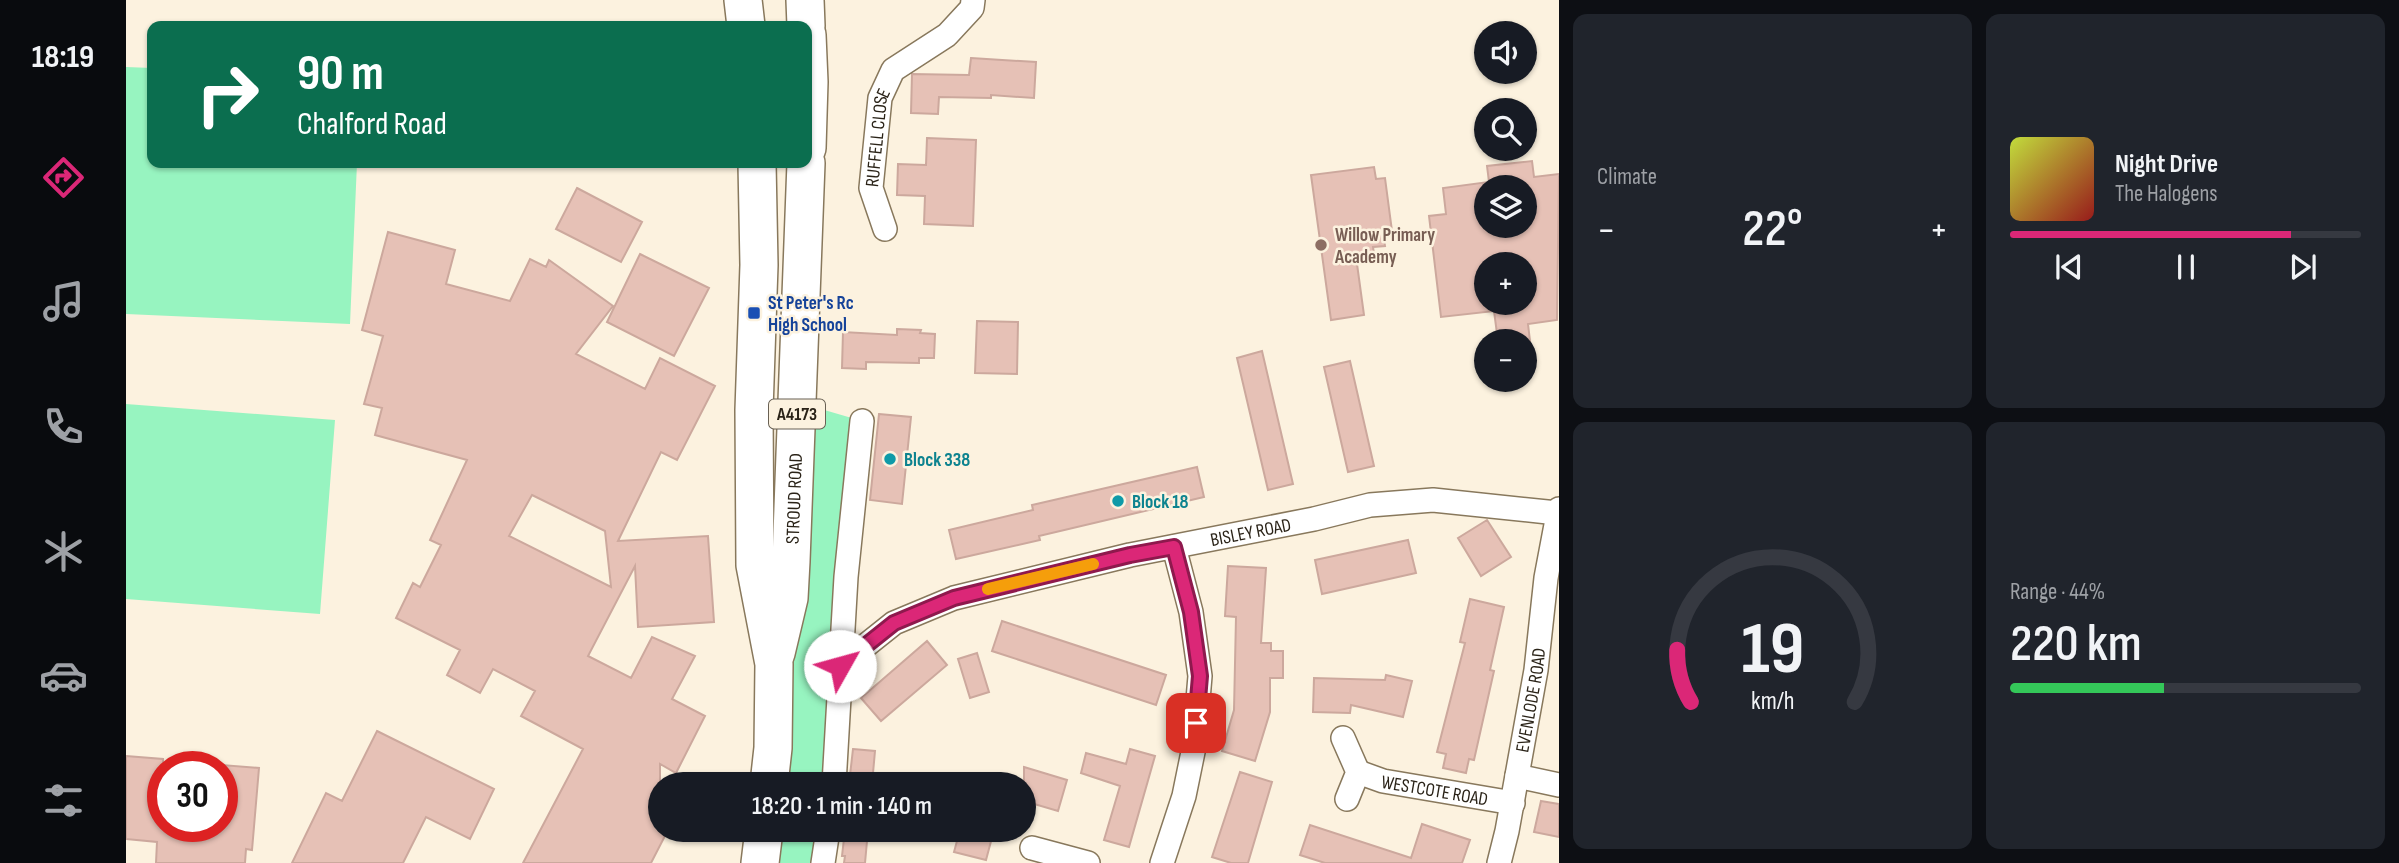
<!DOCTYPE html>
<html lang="en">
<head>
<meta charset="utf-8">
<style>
	:root { --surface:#171b24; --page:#20242c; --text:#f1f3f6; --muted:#9ea1a6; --line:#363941; --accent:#db2777 }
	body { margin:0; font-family:"Sofia Sans Condensed",sans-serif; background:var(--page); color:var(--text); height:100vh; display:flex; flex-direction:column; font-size:26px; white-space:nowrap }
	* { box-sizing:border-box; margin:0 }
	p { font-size:23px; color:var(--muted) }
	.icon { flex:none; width:38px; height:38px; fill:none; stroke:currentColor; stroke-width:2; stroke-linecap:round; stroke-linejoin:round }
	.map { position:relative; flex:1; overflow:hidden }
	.side { display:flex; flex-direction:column; gap:14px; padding:14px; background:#0d0f14; width:840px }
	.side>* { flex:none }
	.hud { position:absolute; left:21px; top:21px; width:665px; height:147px; border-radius:14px; box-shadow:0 2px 5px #0004; background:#0b6e4f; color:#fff; overflow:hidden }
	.tools { position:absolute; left:1348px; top:21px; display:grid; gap:14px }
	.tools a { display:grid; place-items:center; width:63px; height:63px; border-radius:50%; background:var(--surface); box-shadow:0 2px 5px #0004; font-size:35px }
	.speed { position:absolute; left:21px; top:751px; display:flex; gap:14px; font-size:35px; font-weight:700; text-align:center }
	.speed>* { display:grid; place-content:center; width:91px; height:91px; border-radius:50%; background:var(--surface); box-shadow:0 2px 5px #0004; line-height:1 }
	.speed .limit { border:10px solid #d22; background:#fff; color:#111 }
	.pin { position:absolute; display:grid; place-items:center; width:60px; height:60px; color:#fff; margin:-30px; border-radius:14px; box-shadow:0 4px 10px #0006 }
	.me { position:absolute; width:77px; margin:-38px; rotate:52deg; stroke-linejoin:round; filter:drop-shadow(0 0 5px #0008) }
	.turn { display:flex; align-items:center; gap:24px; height:147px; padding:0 35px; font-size:32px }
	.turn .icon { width:91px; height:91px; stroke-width:2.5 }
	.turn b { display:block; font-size:49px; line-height:60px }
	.big { font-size:52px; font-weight:600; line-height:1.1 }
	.side .widget { flex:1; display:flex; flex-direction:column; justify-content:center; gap:10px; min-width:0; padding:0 24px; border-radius:14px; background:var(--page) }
	.side .dial { align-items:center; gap:0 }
	.dial svg { height:182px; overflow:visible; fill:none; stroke:var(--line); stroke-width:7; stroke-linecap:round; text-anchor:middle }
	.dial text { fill:var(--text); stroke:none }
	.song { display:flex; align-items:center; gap:21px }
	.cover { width:84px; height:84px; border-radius:10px; background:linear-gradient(135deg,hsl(70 70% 55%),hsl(0 70% 35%)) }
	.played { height:7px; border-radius:4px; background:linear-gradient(90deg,var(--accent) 80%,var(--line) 80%) }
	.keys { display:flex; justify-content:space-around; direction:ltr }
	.heat { display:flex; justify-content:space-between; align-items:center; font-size:38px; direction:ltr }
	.charge { height:10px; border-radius:5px; background:linear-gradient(90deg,#34c759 44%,var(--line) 0) }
	.side .tiles { flex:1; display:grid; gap:14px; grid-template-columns:repeat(2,1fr) }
	.trip { position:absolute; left:522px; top:772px; width:388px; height:70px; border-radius:35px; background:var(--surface); box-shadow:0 2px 5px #0004; font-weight:600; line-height:70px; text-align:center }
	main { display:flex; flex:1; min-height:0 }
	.tabs { display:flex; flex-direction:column; width:126px; justify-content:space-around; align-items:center; background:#090b0e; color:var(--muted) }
	.tabs .icon { width:49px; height:49px }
	.tabs .selected { color:var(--accent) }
	.tabs b { font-size:32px; color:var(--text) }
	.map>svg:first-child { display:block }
</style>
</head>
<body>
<main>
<nav class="tabs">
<b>18:19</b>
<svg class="icon selected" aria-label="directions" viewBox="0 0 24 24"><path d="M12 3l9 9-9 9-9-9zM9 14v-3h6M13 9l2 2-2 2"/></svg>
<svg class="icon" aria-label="music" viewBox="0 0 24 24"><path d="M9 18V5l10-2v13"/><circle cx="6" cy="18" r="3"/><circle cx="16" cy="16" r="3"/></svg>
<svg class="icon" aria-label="phone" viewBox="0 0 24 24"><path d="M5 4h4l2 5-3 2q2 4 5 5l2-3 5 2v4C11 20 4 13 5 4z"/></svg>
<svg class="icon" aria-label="climate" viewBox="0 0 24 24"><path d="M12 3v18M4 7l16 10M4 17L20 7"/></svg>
<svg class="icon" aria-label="car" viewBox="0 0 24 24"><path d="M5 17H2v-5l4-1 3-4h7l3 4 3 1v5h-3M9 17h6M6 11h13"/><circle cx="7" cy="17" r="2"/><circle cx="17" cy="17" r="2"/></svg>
<svg class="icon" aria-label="filters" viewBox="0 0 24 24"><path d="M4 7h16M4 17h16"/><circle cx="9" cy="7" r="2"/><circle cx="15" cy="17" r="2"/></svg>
</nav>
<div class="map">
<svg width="1433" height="863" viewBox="0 0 1433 863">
	<rect width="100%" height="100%" fill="#fcf2df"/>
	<path fill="#97f4c0" d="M0,67L26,68V163H231L224,324L0,314Z
		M671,402L736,421L708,784H643Z
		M0,404L209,420L194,614L0,599Z
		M638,830H702L697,863H634Z"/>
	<path fill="#e6c1b6" stroke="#cca89d" stroke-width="2" fill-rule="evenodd" d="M845,58L910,62L908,98L865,95V98L813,97L812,114L785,113L786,74L843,75Z
		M801,138L850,140L847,226L798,224L799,196L771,195L772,164L800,165Z
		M1406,161L1408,177L1433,174L1431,320L1402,324L1404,341H1372L1368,311L1315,317L1303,216L1320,214L1317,188L1363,182L1361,166ZM1360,187H1398V226H1360ZM1360,264H1398V303H1360Z
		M1248,167L1250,179L1259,178L1266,231L1257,232L1259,246L1247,247L1249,261L1231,264L1238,315L1205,320L1185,175Z
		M451,188L516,222L495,262L430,229Z
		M262,232L329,250L320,284L384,301L404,259L420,267L423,260L487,306L450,354L519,389L534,358L589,386L551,460L535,452L492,541L582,536L588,622L512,627L509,566L462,656L505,678L526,637L569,656L546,699L579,716L550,773L534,764V830H542L525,863H397L457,749L395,716L409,691L367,669L354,693L321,675L334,650L270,618L287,583L294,587L315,545L304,540L341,460L249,435L256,408L238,404L257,336L236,330ZM406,495L479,531L485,587L383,536Z
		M514,254L583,288L548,356L481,322Z
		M851,321L892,322L891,374L849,373Z
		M771,329L795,330L794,333L809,334L808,358H793V363L740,362V369L716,368L717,332L771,335Z
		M1136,351L1167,484L1142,490L1111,358Z
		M1224,361L1248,466L1222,472L1198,367Z
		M753,414L785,417L776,504L744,500Z
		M1071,467L1078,497L913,536L914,540L830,559L823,530L907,510L906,505Z
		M1361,520L1385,557L1355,576L1332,538Z
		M1282,540L1290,573L1196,594L1189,560Z
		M1102,566L1140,568L1135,643H1145V651H1157V678H1144V712L1129,761L1096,751L1108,710L1110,617L1099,616Z
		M1344,599L1378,607L1364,670L1368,671L1348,760L1343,759L1340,773L1317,768L1320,754L1311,752L1339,643L1334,642Z
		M876,621L1040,675L1030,705L866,651Z
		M801,641L821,665L755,721L735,698Z
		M851,653L863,692L844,698L832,659Z
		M1260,675L1286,681L1277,717L1225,705L1224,713L1187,712L1188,678L1259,680Z
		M251,731L368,789L344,839L300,817L277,863H166L200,793L216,801Z
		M727,749L749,751L746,784H723Z
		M1004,749L1029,756L1003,847L978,840L994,786L955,773L960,753L1000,764Z
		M0,756L37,759V826H96V765L133,768L126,850L120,849L119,863H30L31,842L0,839Z
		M898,767L941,780L932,811L898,801Z
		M1114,772L1146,782L1122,863H1105L1086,857Z
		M1415,801L1433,804V837L1408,832Z
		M1296,824L1344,840L1336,863H1199L1174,855L1184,825L1285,858Z
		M719,830H742L739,863H718L719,856H716Z
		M834,830H868L860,860L828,852Z"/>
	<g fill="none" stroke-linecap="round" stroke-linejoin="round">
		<g stroke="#88785c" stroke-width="26">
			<g id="street">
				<path id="s1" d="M759,229L745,188L754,98L767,70L821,35L846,8L847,0"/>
				<path id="s2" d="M714,666L768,623L828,598L1004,555L1188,519L1244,505L1307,500L1431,513"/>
				<path d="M1217,738L1232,772L1221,799"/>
				<path id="s3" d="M1232,772L1257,781L1387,803"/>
				<path d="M1391,776L1433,785"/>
				<path d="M708,784L720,577L736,421"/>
				<path d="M906,848L962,863"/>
				<path d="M697,863L702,830"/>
				<path d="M1036,863L1058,796L1068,747L1074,676L1065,612L1048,547"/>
				<path id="s4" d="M1373,863L1381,831L1410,670L1420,578L1433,509"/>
			</g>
		</g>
		<g stroke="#88785c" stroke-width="40">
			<g id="primary">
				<path d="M617,0L620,26"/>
				<path d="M679,0L680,26"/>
				<path d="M681,35L683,82L681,148"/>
				<path d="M631,163L633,265L628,410L629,565L648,664L647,748L643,784"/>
				<path id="s5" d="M650,653L663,598L665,561L680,163"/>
				<path d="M634,863L638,830"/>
			</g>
		</g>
		<use href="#street" stroke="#fff" stroke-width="23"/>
		<use href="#primary" stroke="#fff" stroke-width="37"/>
	</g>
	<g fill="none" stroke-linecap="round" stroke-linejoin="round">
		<g stroke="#8e194d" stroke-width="18">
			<path id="route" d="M714,666L768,623L828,598L1004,555L1048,547L1065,612L1074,676L1070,723"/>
		</g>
		<use href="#route" stroke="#db2777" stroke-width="12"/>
		<path stroke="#f59e0b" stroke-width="12" d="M862,589L967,564"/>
	</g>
	<circle fill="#8d6e63" stroke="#fcf2df" stroke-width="2.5" cx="1195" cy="245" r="7"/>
	<rect fill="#1a4fb4" stroke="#fcf2df" stroke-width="2.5" x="621" y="306" width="14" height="14" rx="3.5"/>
	<g fill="#0f9aa8" stroke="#fcf2df" stroke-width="2.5">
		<circle cx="764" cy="459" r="7"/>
		<circle cx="992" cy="501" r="7"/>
	</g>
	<g text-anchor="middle" stroke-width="5" stroke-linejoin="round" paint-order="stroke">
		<rect fill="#fcf2df" stroke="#696154" stroke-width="2" x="643" y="399.5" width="56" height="29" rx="5"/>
		<g font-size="18" font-weight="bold" fill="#2a2318">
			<text x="671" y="420">A4173</text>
		</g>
		<g font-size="19" fill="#2a2318" stroke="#fcf2df">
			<text dy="7" stroke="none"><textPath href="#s1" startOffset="94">RUFFELL CLOSE</textPath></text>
			<text dy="7" stroke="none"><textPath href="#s5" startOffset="156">STROUD ROAD</textPath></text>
			<text dy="7" stroke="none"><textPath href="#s2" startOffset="438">BISLEY ROAD</textPath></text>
			<text dy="7" stroke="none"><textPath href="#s4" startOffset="166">EVENLODE ROAD</textPath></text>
			<text dy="7" stroke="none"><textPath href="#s3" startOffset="79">WESTCOTE ROAD</textPath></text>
		</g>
		<g font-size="19" font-weight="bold" fill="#785e54" stroke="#fcf2df" text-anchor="start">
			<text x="1209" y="241">Willow Primary<tspan x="1209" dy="22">Academy</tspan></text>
		</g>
		<g font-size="19" font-weight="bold" fill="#164399" stroke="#fcf2df" text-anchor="start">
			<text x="642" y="309">St Peter's Rc<tspan x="642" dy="22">High School</tspan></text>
		</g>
		<g font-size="19" font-weight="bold" fill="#0d838f" stroke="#fcf2df" text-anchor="start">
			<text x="778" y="466">Block 338</text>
			<text x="1006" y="508">Block 18</text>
		</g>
	</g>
</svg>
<div class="tools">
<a><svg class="icon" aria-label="sound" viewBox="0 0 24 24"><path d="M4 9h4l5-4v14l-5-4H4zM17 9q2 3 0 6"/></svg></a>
<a><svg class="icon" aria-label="search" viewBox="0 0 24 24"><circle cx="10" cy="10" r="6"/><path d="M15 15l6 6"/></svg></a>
<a><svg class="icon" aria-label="layers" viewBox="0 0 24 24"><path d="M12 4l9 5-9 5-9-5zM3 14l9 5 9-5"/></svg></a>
<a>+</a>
<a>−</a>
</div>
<div class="speed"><div class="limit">30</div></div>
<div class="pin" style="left:1070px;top:723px;background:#d93025"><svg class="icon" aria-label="arrive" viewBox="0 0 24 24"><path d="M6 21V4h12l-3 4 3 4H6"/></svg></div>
<svg class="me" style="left:714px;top:666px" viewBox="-20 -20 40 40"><circle r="19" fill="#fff"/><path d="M0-13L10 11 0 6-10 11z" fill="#db2777"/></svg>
<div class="trip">18:20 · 1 min · 140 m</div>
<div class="hud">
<div class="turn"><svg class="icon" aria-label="right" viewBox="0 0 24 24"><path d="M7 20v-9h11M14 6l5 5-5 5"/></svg><div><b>90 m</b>Chalford Road</div></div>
</div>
</div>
<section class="side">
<div class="tiles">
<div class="widget"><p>Climate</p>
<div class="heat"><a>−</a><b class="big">22°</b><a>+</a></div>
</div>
<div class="widget">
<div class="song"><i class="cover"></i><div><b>Night Drive</b><p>The Halogens</p></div></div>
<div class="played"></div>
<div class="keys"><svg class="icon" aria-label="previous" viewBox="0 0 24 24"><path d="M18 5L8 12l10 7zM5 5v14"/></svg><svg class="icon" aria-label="pause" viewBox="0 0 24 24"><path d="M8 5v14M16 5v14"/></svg><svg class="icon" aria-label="next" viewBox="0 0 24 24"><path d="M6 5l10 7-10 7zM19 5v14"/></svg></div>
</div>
<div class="widget dial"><svg viewBox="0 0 100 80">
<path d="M14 69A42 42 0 1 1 86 69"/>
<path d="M14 69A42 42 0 0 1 8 46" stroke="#db2777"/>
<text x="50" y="56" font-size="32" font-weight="700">19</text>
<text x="50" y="72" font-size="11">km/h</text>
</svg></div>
<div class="widget"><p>Range · 44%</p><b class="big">220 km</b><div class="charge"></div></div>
</div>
</section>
</main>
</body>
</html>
